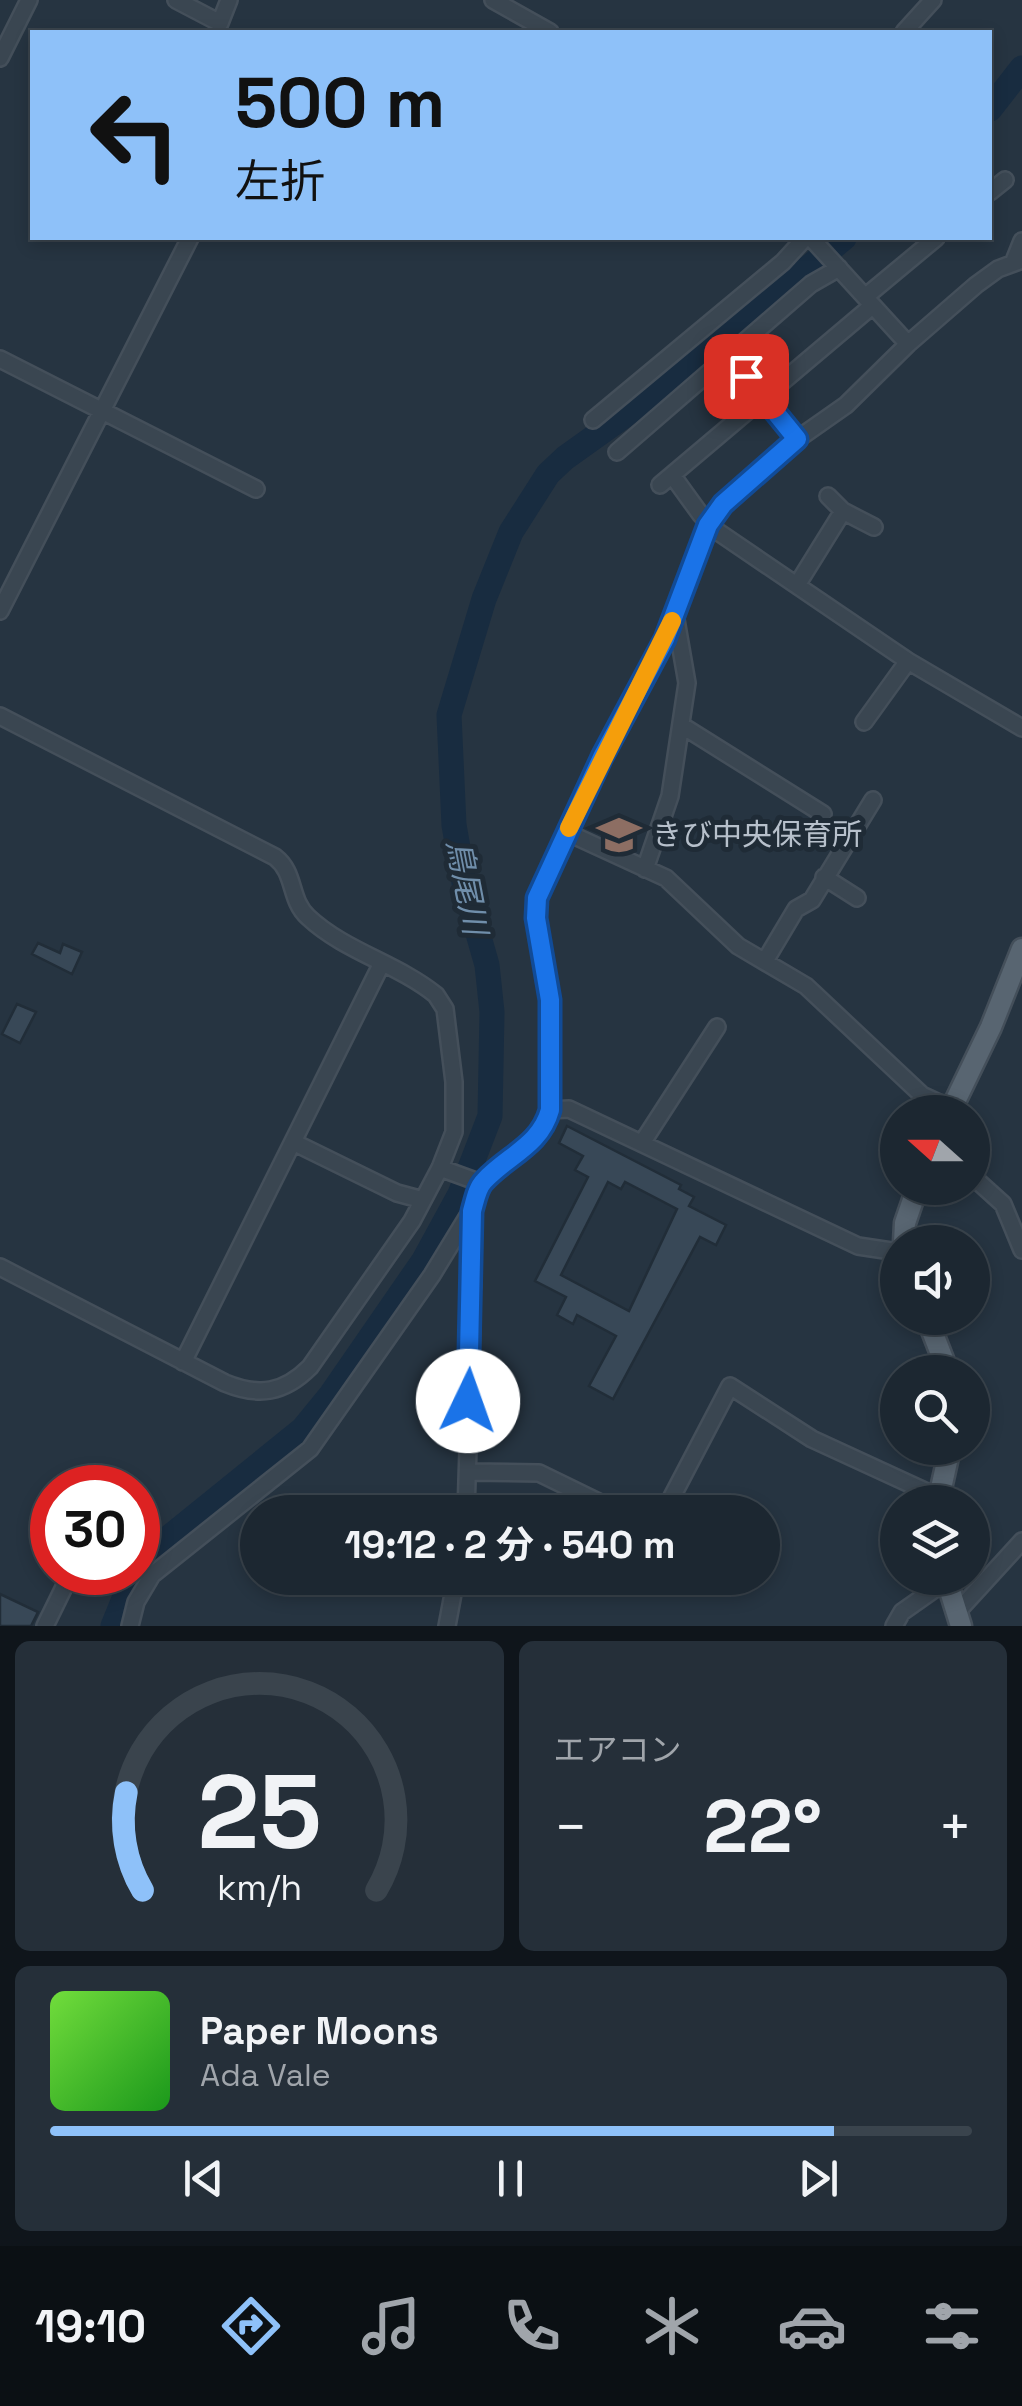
<!DOCTYPE html>
<html lang="ja">
<head>
<meta charset="utf-8">
<style>
	:root { --surface:#1c2731; --page:#252f39; --text:#f1f3f6; --muted:#a0a5ab; --line:#3a444d; --accent:#8ec1f9 }
	body { margin:0; font-family:"Space Grotesk","Noto Sans JP",sans-serif; background:var(--page); color:var(--text); height:100vh; display:flex; flex-direction:column; font-size:38px; white-space:nowrap }
	* { box-sizing:border-box; margin:0 }
	p { font-size:32px; color:var(--muted) }
	.icon { flex:none; width:55px; height:55px; fill:none; stroke:currentColor; stroke-width:2; stroke-linecap:round; stroke-linejoin:round }
	.map { position:relative; height:1626px; overflow:hidden }
	.details { display:flex; flex-direction:column; gap:15px; padding:15px; background:#0f151b; flex:1 }
	.details>* { flex:none }
	.hud { position:absolute; left:30px; top:30px; width:962px; height:210px; border-radius:0px; box-shadow:0 5px 15px #0003,0 0 0 2px var(--line); background:#8ec1f9; color:#111; overflow:hidden }
	.needle { width:65px; rotate:291deg }
	.buttons { position:absolute; left:880px; top:1095px; display:grid; gap:20px }
	.buttons a { display:grid; place-items:center; width:110px; height:110px; border-radius:50%; background:var(--surface); box-shadow:0 5px 15px #0003,0 0 0 2px var(--line); font-size:50px }
	.speed { position:absolute; left:30px; top:1465px; display:flex; gap:20px; font-size:50px; font-weight:700; text-align:center }
	.speed>* { display:grid; place-content:center; width:130px; height:130px; border-radius:50%; background:var(--surface); box-shadow:0 5px 15px #0003,0 0 0 2px var(--line); line-height:1 }
	.speed .limit { border:15px solid #d22; background:#fff; color:#111 }
	.pin { position:absolute; display:grid; place-items:center; width:85px; height:85px; color:#fff; margin:-42px; border-radius:20px; box-shadow:0 5px 15px #0006 }
	.me { position:absolute; width:110px; margin:-55px; rotate:3deg; stroke-linejoin:round; filter:drop-shadow(0 0 8px #0008) }
	.turn { display:flex; align-items:center; gap:35px; height:210px; padding:0 40px; font-size:45px }
	.turn .icon { width:130px; height:130px; stroke-width:2.5 }
	.turn b { display:block; font-size:70px; line-height:85px }
	.big { font-size:75px; font-weight:700; line-height:1.1 }
	.details .widget { flex:1; display:flex; flex-direction:column; justify-content:center; gap:15px; min-width:0; padding:0 35px; border-radius:15px; background:var(--page) }
	.details .dial { align-items:center; gap:0 }
	.dial svg { height:260px; overflow:visible; fill:none; stroke:var(--line); stroke-width:7; stroke-linecap:round; text-anchor:middle }
	.dial text { fill:var(--text); stroke:none }
	.song { display:flex; align-items:center; gap:30px }
	.cover { width:120px; height:120px; border-radius:15px; background:linear-gradient(135deg,hsl(100 70% 55%),hsl(120 70% 35%)) }
	.played { height:10px; border-radius:5px; background:linear-gradient(90deg,var(--accent) 85%,var(--line) 85%) }
	.keys { display:flex; justify-content:space-around; direction:ltr }
	.heat { display:flex; justify-content:space-between; align-items:center; font-size:55px; direction:ltr }
	.details .tiles { flex:1; display:grid; gap:15px; grid-template-columns:1fr 1fr }
	.widget:last-child { grid-column:span 2 }
	.trip { position:absolute; left:240px; top:1495px; width:540px; height:100px; border-radius:50px; background:var(--surface); box-shadow:0 5px 15px #0003,0 0 0 2px var(--line); font-weight:700; line-height:100px; text-align:center }
	.dock { display:flex; height:160px; justify-content:space-around; align-items:center; background:#0b1014; color:var(--muted) }
	.dock .icon { width:70px; height:70px }
	.dock .active { color:var(--accent) }
	.dock b { font-size:45px; color:var(--text) }
	.map>svg:first-child { display:block }
</style>
</head>
<body>
<div class="map">
<svg width="1022" height="1626" viewBox="0 0 1022 1626">
	<rect width="100%" height="100%" fill="#263441"/>
	<g fill="none" stroke-linecap="round" stroke-linejoin="round">
		<path stroke="#182c40" stroke-width="25" d="M990,109L1022,68
			M138,1569L146,1556L303,1429L330,1396L424,1260L460,1194L490,1116L492,1012L487,965L465,888L454,825L449,715L484,599L511,532L548,474L565,458L670,383L844,238
			M113,1626L135,1572"/>
	</g>
	<path fill="#384857" stroke="#212d38" stroke-width="2.5" fill-rule="evenodd" d="M38,943L60,953L63,944L82,952L72,974L32,954Z
		M17,1004L36,1012L20,1043L2,1034Z
		M567,1126L681,1185L679,1189L694,1197L689,1206L726,1225L716,1245L700,1237L613,1399L589,1386L616,1336L577,1315L573,1324L557,1315L566,1297L535,1281L588,1177L575,1170L583,1156L559,1143ZM608,1182L621,1189L625,1182L677,1209L629,1311L561,1275Z
		M0,1594L38,1612L31,1626H0Z"/>
	<g fill="none" stroke-linecap="round" stroke-linejoin="round">
		<g stroke="#444f5a" stroke-width="20">
			<path id="minor" d="M176,0L220,23L229,0
				M493,0L550,32
				M904,32L933,0
				M0,58L29,0
				M990,192L1005,180
				M811,238L908,344
				M1014,261L1022,241
				M865,297L936,238
				M731,354L762,398
				M0,359L256,489
				M764,397L797,439
				M593,420L783,262L805,238
				M617,452L811,284L839,268
				M672,475L701,515L711,520
				M660,485L872,306
				M828,496L843,511L874,527
				M708,525L908,661L1022,728
				M797,585L843,511
				M0,611L190,238
				M0,716L275,857C296,873 289,900 308,917C344,951 398,964 436,995L445,1009L454,1082V1132L440,1168L412,1221L310,1367C284,1393 259,1397 225,1383L0,1267
				M864,722L908,661
				M681,725L823,814
				M566,832L666,878L738,946L806,986L922,1095L952,1109
				M645,869L670,796L687,683L675,614
				M824,877L857,898
				M765,961L796,909L812,900L873,800
				M550,1110L569,1109L858,1246L898,1252
				M293,1142L397,1193L423,1200
				M642,1143L717,1027
				M440,1168L481,1183
				M972,1176L1003,1204L1022,1250
				M183,1362L382,963
				M468,1472L539,1473L619,1512
				M466,1512L472,1323L468,1313L473,1285L471,1215
				M664,1512L730,1386L812,1439L938,1497
				M958,1611L1022,1541
				M45,1626L70,1575
				M130,1626L136,1602L152,1575L310,1449L432,1275L471,1211L481,1183L534,1141L547,1122L550,1110V1000L536,918L537,898L602,757L665,639L713,516L779,452L846,405L908,344L976,285L998,269L1022,260
				M447,1626L456,1578
				M894,1626L902,1612L946,1581"/>
		</g>
		<g stroke="#444f5a" stroke-width="25">
			<path id="major" d="M950,1112L991,1027L1022,949
				M904,1242L905,1223L917,1188
				M927,1318L948,1372
				M938,1502L950,1448
				M946,1578L961,1626"/>
		</g>
		<use href="#minor" stroke="#3a4651" stroke-width="15"/>
		<use href="#major" stroke="#586571" stroke-width="20"/>
	</g>
	<g fill="none" stroke-linecap="round" stroke-linejoin="round">
		<g stroke="#114b97" stroke-width="25">
			<path id="route" d="M468,1401L472,1211C475,1201 477,1188 484,1181C508,1155 540,1146 550,1110V1000L536,918L537,898L602,757L665,639L708,525L723,504L797,439L746,376"/>
		</g>
		<use href="#route" stroke="#1a73e8" stroke-width="18"/>
		<path stroke="#f59e0b" stroke-width="18" d="M569,828L672,621"/>
	</g>
	<defs>
		<g id="school-bare" transform="scale(3.45)"><path d="M0-5L7-2L0 1L-7-2ZM-4 1L0 2.5L4 1V4Q0 6-4 4Z" fill="#8d6e63" stroke="#1f2b36" stroke-width="2.5" paint-order="stroke"/></g>
	</defs>
	<g fill-rule="evenodd">
		<use href="#school-bare" x="619" y="835"/>
	</g>
	<g text-anchor="middle" stroke-width="10" stroke-linejoin="round" paint-order="stroke">
		<g font-size="30" fill="#b7c0cb" stroke="#1f2b36" text-anchor="start">
			<text x="652" y="845">きび中央保育所</text>
		</g>
		<g font-size="32" font-style="italic" fill="#708eaa" stroke="#1f2b36">
			<text transform="translate(467 887) rotate(79)" y="11">鳥尾川</text>
		</g>
	</g>
</svg>
<div class="buttons">
<a><svg class="needle" viewBox="-14 -14 28 28"><path d="M0-13l5 13h-10z" fill="#e53935"/><path d="M0 13l5-13h-10z" fill="#a0a5ab"/></svg></a>
<a><svg class="icon" aria-label="sound" viewBox="0 0 24 24"><path d="M4 9h4l5-4v14l-5-4H4zM17 9q2 3 0 6"/></svg></a>
<a><svg class="icon" aria-label="search" viewBox="0 0 24 24"><circle cx="10" cy="10" r="6"/><path d="M15 15l6 6"/></svg></a>
<a><svg class="icon" aria-label="layers" viewBox="0 0 24 24"><path d="M12 4l9 5-9 5-9-5zM3 14l9 5 9-5"/></svg></a>
</div>
<div class="speed"><div class="limit">30</div></div>
<div class="pin" style="left:746px;top:376px;background:#d93025"><svg class="icon" aria-label="arrive" viewBox="0 0 24 24"><path d="M6 21V4h12l-3 4 3 4H6"/></svg></div>
<svg class="me" style="left:468px;top:1401px" viewBox="-20 -20 40 40"><circle r="19" fill="#fff"/><path d="M0-13L10 11 0 6-10 11z" fill="#1a73e8"/></svg>
<div class="trip">19:12 · 2 分 · 540 m</div>
<div class="hud">
<div class="turn"><svg class="icon" aria-label="left" viewBox="0 0 24 24"><path d="M17 20v-9H6M10 6l-5 5 5 5"/></svg><div><b>500 m</b>左折</div></div>
</div>
</div>
<section class="details">
<div class="tiles">
<div class="widget dial"><svg viewBox="0 0 100 80">
<path d="M14 69A42 42 0 1 1 86 69"/>
<path d="M14 69A42 42 0 0 1 9 39" stroke="#8ec1f9"/>
<text x="50" y="56" font-size="32" font-weight="700">25</text>
<text x="50" y="72" font-size="11">km/h</text>
</svg></div>
<div class="widget"><p>エアコン</p>
<div class="heat"><a>−</a><b class="big">22°</b><a>+</a></div>
</div>
<div class="widget">
<div class="song"><i class="cover"></i><div><b>Paper Moons</b><p>Ada Vale</p></div></div>
<div class="played"></div>
<div class="keys"><svg class="icon" aria-label="previous" viewBox="0 0 24 24"><path d="M18 5L8 12l10 7zM5 5v14"/></svg><svg class="icon" aria-label="pause" viewBox="0 0 24 24"><path d="M8 5v14M16 5v14"/></svg><svg class="icon" aria-label="next" viewBox="0 0 24 24"><path d="M6 5l10 7-10 7zM19 5v14"/></svg></div>
</div>
</div>
</section>
<nav class="dock">
<b>19:10</b>
<svg class="icon active" aria-label="directions" viewBox="0 0 24 24"><path d="M12 3l9 9-9 9-9-9zM9 14v-3h6M13 9l2 2-2 2"/></svg>
<svg class="icon" aria-label="music" viewBox="0 0 24 24"><path d="M9 18V5l10-2v13"/><circle cx="6" cy="18" r="3"/><circle cx="16" cy="16" r="3"/></svg>
<svg class="icon" aria-label="phone" viewBox="0 0 24 24"><path d="M5 4h4l2 5-3 2q2 4 5 5l2-3 5 2v4C11 20 4 13 5 4z"/></svg>
<svg class="icon" aria-label="climate" viewBox="0 0 24 24"><path d="M12 3v18M4 7l16 10M4 17L20 7"/></svg>
<svg class="icon" aria-label="car" viewBox="0 0 24 24"><path d="M5 17H2v-5l4-1 3-4h7l3 4 3 1v5h-3M9 17h6M6 11h13"/><circle cx="7" cy="17" r="2"/><circle cx="17" cy="17" r="2"/></svg>
<svg class="icon" aria-label="filters" viewBox="0 0 24 24"><path d="M4 7h16M4 17h16"/><circle cx="9" cy="7" r="2"/><circle cx="15" cy="17" r="2"/></svg>
</nav>
</body>
</html>
